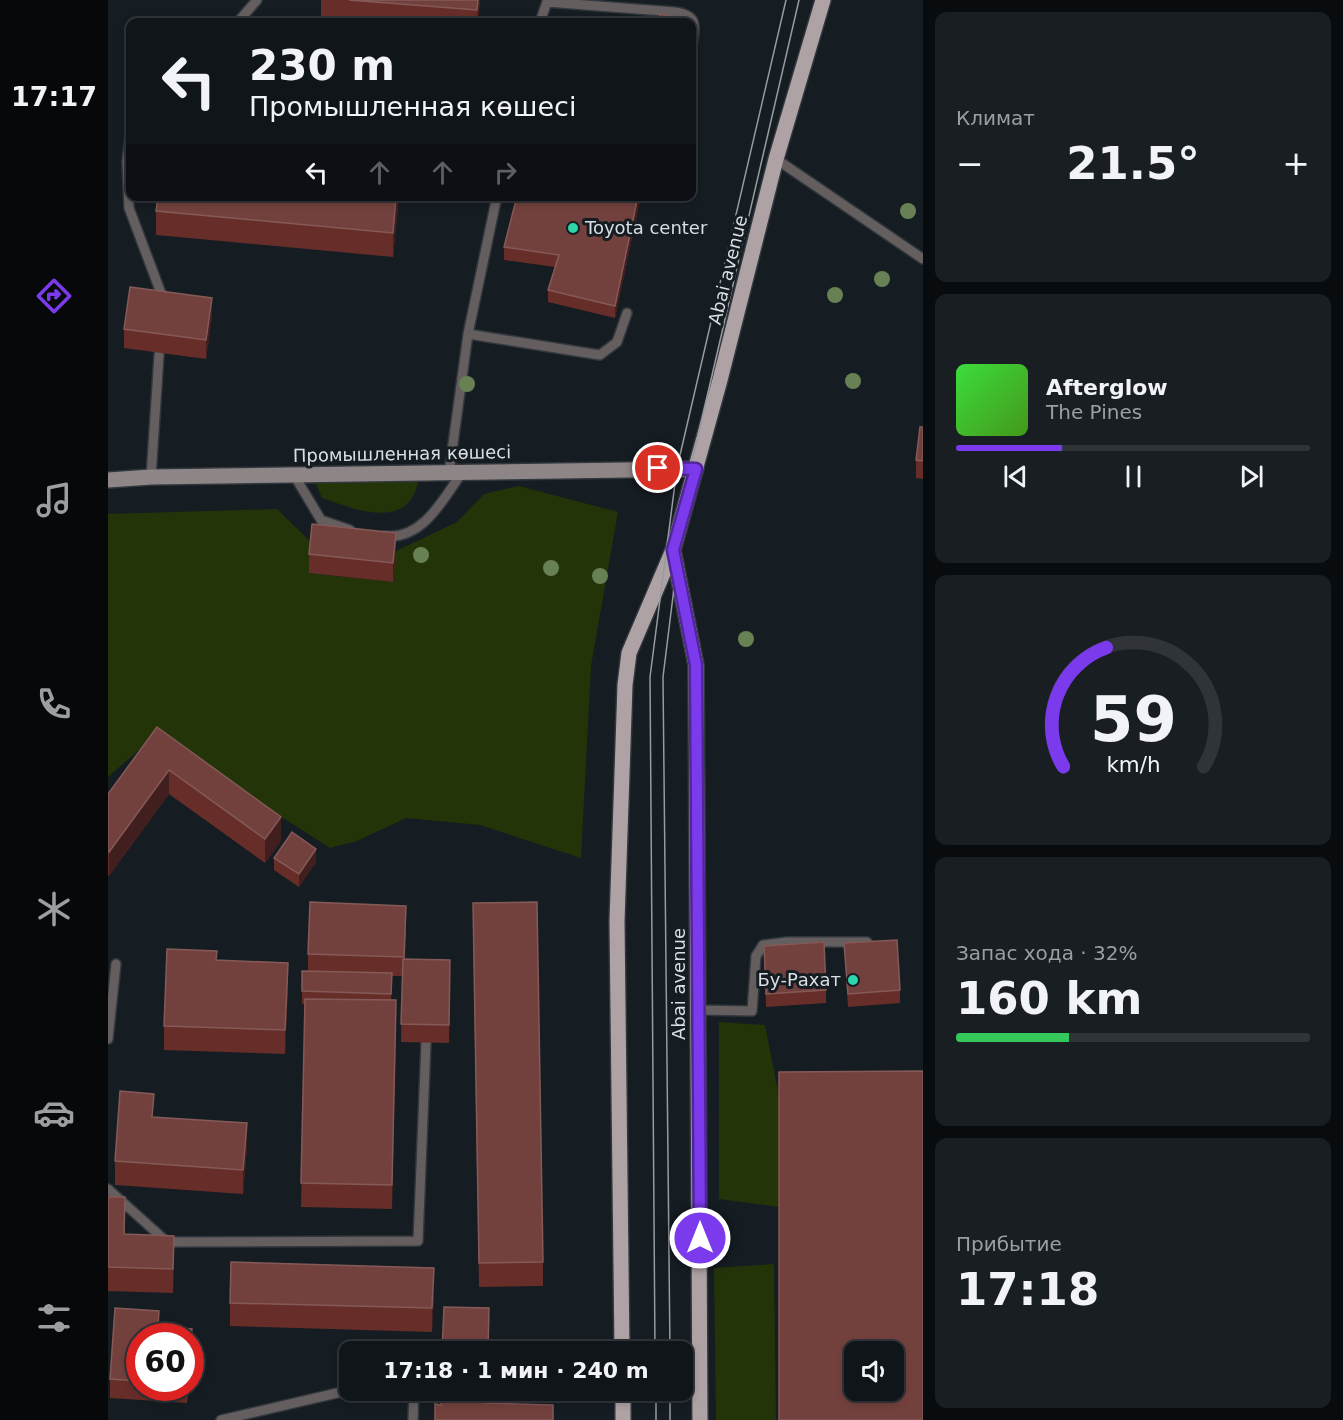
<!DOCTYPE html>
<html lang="ru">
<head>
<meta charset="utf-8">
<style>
	:root { --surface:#10151a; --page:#191e23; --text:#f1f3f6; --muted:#9c9fa2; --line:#303439; --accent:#7c3aed }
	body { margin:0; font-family:"DejaVu Sans",sans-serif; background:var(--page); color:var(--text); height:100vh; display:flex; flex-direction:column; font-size:22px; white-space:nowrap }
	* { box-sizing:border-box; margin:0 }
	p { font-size:20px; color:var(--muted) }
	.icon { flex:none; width:33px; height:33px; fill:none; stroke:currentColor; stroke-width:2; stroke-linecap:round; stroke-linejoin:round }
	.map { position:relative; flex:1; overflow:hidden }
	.panel { display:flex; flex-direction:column; gap:12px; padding:12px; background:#090c0e; width:420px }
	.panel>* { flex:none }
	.banner { position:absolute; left:18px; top:18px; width:570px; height:183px; border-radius:12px; box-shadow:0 3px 9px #0003,0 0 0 2px var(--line); background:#10151a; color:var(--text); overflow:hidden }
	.fabs { position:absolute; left:736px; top:1341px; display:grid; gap:12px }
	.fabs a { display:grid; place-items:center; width:60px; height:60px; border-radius:12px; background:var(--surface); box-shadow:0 3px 9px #0003,0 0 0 2px var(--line); font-size:30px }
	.speed { position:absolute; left:18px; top:1323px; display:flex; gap:12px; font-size:30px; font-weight:700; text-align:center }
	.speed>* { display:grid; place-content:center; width:78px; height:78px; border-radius:50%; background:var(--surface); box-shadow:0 3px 9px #0003,0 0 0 2px var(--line); line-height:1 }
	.speed .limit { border:9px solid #d22; background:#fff; color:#111 }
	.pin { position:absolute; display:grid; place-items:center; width:51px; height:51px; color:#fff; margin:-26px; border:3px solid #fff; border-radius:50%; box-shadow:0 2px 6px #0007 }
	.me { position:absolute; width:66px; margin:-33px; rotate:0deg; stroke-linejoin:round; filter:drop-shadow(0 0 4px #0008) }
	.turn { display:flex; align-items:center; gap:21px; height:126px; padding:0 24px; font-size:27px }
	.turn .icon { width:78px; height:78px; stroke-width:2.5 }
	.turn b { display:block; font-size:42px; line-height:51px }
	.lanes { display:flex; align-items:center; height:57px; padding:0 24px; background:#0003; justify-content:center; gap:30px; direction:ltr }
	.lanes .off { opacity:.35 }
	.big { font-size:45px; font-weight:600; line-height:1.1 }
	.panel .widget { flex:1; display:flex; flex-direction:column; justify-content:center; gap:9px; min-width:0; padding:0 21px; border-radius:12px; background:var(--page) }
	.panel .dial { align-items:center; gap:0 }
	.dial svg { height:156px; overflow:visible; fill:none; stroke:var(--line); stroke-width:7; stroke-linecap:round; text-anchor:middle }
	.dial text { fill:var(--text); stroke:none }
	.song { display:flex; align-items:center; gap:18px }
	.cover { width:72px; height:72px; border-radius:9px; background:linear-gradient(135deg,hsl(120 70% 55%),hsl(100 70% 35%)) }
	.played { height:6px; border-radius:3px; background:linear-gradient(90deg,var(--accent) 30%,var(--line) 30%) }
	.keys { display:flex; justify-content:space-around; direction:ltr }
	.heat { display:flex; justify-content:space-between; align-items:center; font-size:33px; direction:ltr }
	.charge { height:9px; border-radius:4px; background:linear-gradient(90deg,#34c759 32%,var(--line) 0) }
	.trip { position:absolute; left:231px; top:1341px; width:354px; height:60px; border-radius:12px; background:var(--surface); box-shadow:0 3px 9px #0003,0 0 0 2px var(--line); font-weight:600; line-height:60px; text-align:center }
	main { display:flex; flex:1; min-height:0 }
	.tab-bar { display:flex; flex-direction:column; width:108px; justify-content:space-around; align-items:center; background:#06080a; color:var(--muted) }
	.tab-bar .icon { width:42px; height:42px }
	.tab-bar .current { color:var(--accent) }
	.tab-bar b { font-size:27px; color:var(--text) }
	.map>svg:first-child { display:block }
</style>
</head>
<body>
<main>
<nav class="tab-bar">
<b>17:17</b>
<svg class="icon current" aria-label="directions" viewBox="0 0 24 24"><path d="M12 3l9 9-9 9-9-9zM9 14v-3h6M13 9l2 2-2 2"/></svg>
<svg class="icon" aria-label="music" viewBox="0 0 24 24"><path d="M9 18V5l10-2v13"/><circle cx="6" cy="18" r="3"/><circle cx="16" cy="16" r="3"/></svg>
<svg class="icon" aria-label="phone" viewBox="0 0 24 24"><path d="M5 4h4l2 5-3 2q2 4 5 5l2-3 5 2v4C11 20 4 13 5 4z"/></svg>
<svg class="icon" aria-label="climate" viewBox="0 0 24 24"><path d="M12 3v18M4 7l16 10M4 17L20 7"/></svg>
<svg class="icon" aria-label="car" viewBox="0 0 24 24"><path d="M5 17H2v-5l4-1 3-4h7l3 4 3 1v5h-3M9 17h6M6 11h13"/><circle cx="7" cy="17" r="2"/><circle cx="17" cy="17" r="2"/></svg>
<svg class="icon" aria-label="filters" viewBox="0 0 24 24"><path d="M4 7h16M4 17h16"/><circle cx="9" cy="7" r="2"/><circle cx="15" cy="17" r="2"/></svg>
</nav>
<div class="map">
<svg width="815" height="1420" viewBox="0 0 815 1420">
	<rect width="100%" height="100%" fill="#151c22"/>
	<path fill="#233408" d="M312,474C310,481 309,490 305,496C288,528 238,506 214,498L204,475Z
		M411,486L510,512L483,666L473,858L372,825L298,818L249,841L222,848L47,736L0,777V514L169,509L204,543L201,573L284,582L288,551L349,522L376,494Z
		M611,1022L657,1025L671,1096V1207L611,1199Z
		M666,1264L668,1420H608L606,1268Z"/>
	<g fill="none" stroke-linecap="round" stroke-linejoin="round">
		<g stroke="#31373d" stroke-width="12">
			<path id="service" d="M130,22L149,0
				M432,22L439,2L567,12C589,15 588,25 584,44
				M22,136L19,162L21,208L56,301
				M668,159L815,259
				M360,334L492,355L509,342L519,313
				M341,473L360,334L389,196
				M186,475L213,520L242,530
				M43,477L51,355
				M277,536C314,540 335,500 353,474
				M591,1010L644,1011L648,956L655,945L679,942H759
				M0,1039L8,964
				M0,1189L59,1242L310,1241L318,1043
				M113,1420L242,1390
				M305,1420L306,1390"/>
		</g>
		<g stroke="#31373d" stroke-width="18">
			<path id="secondary" d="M0,480L43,477L588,469"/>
		</g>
		<g stroke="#31373d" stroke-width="18">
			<path id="primary" d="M565,550L588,665L592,1420
				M514,1352L509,921L517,685L521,653L565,550L612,380L668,159L715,0
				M515,1390V1420"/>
		</g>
		<use href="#service" stroke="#645e5f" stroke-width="9"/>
		<use href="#secondary" stroke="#8e8586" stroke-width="15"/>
		<use href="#primary" stroke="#aea2a4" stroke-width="15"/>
		<path stroke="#969ca1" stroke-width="1.5" d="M547,1352L542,677L569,468L678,0
			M562,1352L555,677L579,483L691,0
			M548,1390V1420
			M562,1420V1390"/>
	</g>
	<g fill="#688154">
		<circle cx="800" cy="211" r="8"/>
		<circle cx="774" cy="279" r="8"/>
		<circle cx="727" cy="295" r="8"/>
		<circle cx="745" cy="381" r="8"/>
		<circle cx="359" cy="384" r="8"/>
		<circle cx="313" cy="555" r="8"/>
		<circle cx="443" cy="568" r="8"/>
		<circle cx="492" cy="576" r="8"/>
		<circle cx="638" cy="639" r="8"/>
	</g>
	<path fill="#672e29" d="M213,0H372L370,22H213Z
		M50,196H291L285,257L48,235V211Z
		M533,196L507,318L440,302V290L447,267L396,260V247Z
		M104,316L98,359L16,348V329Z
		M815,427V479L808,478V460Z
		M288,551L285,582L201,573V554Z
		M49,727L173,841L157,863L61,794L1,876L0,875V794Z
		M166,858L208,862L191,887L166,870Z
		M298,924L297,959L342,979L341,1043L293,1042L294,976H284L283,1000L288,1024L284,1209L193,1207L197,1004H194V991L200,971V954Z
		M365,927L435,1262V1286L371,1287Z
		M736,943L792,990V1003L740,1007Z
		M656,946L718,990V1003L658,1007Z
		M109,960L180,987L177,1054L56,1050V1026Z
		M139,1147L135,1194L7,1185V1161Z
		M0,1197L17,1221V1234L66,1260L65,1293L0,1291Z
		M326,1292L324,1332L122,1326V1303Z
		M7,1308L51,1311V1326L84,1329L82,1362V1336H32V1388H81L79,1403L2,1398V1379Z"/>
	<path fill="#411f1e" d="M370,0H372L370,22H369Z
		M288,196H291L285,257V233Z
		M530,196H533L507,318V306Z
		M104,298V316L98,359V340Z
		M288,533V551L285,582V563Z
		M61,770V794L1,876V852Z
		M173,817V841L157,863V839Z
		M208,849V862L191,887V874Z
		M180,963V987L177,1054V1030Z
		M288,1000V1024L284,1209V1185Z
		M139,1123V1147L135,1194V1170Z
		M66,1236V1260L65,1293V1269Z
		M326,1268V1292L324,1332V1308Z
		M84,1329V1347L82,1362V1343Z"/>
	<path fill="#73413d" stroke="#835a57" stroke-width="1.5" fill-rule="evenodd" d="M241,0H370L369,10Z
		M552,14L572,19V22H551Z
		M50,196H288L285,233L48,211Z
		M409,196H530L507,306L440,290L451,255L396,247Z
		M22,287L104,298L98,340L16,329Z
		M812,427H815V461L808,460Z
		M204,524L288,533L285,563L201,554Z
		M49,727L173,817L157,839L61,770L1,852L0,851V794Z
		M184,832L208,849L191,874L166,858Z
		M202,902L298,906L296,957L200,954Z
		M429,902L435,1262L371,1263L365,903Z
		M789,940L792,990L740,994L736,943Z
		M716,942L718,990L658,994L656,946Z
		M59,949L109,951L108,960L180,963L177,1030L56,1026Z
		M295,959L342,960L341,1025L293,1024Z
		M194,971L284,973L283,994L194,991Z
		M197,999L288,1000L284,1185L193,1183Z
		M815,1071V1420H671V1072ZM747,1352H786V1390H747Z
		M12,1091L46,1094L44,1117L139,1123L135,1170L7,1161Z
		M0,1197H17L16,1234L66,1236L65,1269L0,1267Z
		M123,1262L326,1268L324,1308L122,1303Z
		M336,1307L381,1308L380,1352H334Z
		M7,1308L51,1311L50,1326L84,1329L82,1343V1336H32V1381L2,1379Z
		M333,1390H379L378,1403L445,1405V1420H327V1404L333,1405Z"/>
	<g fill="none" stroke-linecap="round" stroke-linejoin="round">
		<g stroke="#51269a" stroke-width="15">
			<path id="route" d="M550,468L588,469L565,550L588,665L592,1238"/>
		</g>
		<use href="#route" stroke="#7c3aed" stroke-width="10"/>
	</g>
	<g fill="#2ed4aa" stroke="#151c22" stroke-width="2">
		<circle cx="465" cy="228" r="6"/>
		<circle cx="745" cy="980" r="6"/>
	</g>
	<g text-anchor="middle" stroke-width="6" stroke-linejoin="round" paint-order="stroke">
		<g font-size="18" fill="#dadfe4" stroke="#151c22" text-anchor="start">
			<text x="477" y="234">Toyota center</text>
			<text x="733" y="986" text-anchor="end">Бу-Рахат</text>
		</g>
		<g font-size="18" fill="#dadfe4" stroke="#151c22">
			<text transform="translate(620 270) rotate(-76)" y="6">Abai avenue</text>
			<text transform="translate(294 454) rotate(-1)" y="6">Промышленная көшесі</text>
			<text transform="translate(571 984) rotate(-90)" y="6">Abai avenue</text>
		</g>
	</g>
</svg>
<div class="fabs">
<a><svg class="icon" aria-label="sound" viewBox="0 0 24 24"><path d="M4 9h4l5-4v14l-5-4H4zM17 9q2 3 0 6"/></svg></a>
</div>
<div class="speed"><div class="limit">60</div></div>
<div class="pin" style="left:550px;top:468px;background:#d93025"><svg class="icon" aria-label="arrive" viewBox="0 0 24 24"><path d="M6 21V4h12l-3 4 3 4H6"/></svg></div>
<svg class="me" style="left:592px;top:1238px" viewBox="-20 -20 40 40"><circle r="17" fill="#7c3aed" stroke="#fff" stroke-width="3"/><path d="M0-11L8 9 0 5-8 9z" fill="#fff"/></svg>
<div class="trip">17:18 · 1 мин · 240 m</div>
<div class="banner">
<div class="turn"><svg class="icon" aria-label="left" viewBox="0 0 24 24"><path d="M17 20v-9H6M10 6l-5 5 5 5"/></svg><div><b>230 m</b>Промышленная көшесі</div></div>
<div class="lanes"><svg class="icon" aria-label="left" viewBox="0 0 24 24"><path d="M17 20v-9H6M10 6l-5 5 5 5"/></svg><svg class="icon off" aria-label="ahead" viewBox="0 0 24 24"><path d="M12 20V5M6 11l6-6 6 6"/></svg><svg class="icon off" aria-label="ahead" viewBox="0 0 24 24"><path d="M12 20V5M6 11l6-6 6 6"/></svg><svg class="icon off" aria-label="right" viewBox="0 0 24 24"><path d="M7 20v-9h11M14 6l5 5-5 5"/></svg></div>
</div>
</div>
<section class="panel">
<div class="widget"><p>Климат</p>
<div class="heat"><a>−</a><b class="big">21.5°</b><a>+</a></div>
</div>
<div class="widget">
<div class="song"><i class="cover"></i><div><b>Afterglow</b><p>The Pines</p></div></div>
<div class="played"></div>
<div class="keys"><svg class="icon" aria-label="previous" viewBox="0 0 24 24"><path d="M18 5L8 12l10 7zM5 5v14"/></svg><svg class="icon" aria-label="pause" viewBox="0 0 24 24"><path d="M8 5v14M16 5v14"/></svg><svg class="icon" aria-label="next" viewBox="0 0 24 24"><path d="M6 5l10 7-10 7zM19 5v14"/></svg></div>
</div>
<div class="widget dial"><svg viewBox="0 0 100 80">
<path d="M14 69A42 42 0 1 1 86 69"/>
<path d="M14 69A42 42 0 0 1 36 8" stroke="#7c3aed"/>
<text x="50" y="56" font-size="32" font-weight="700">59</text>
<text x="50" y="72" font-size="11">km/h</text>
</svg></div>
<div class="widget"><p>Запас хода · 32%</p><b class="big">160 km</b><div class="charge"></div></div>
<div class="widget"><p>Прибытие</p><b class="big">17:18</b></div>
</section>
</main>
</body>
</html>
